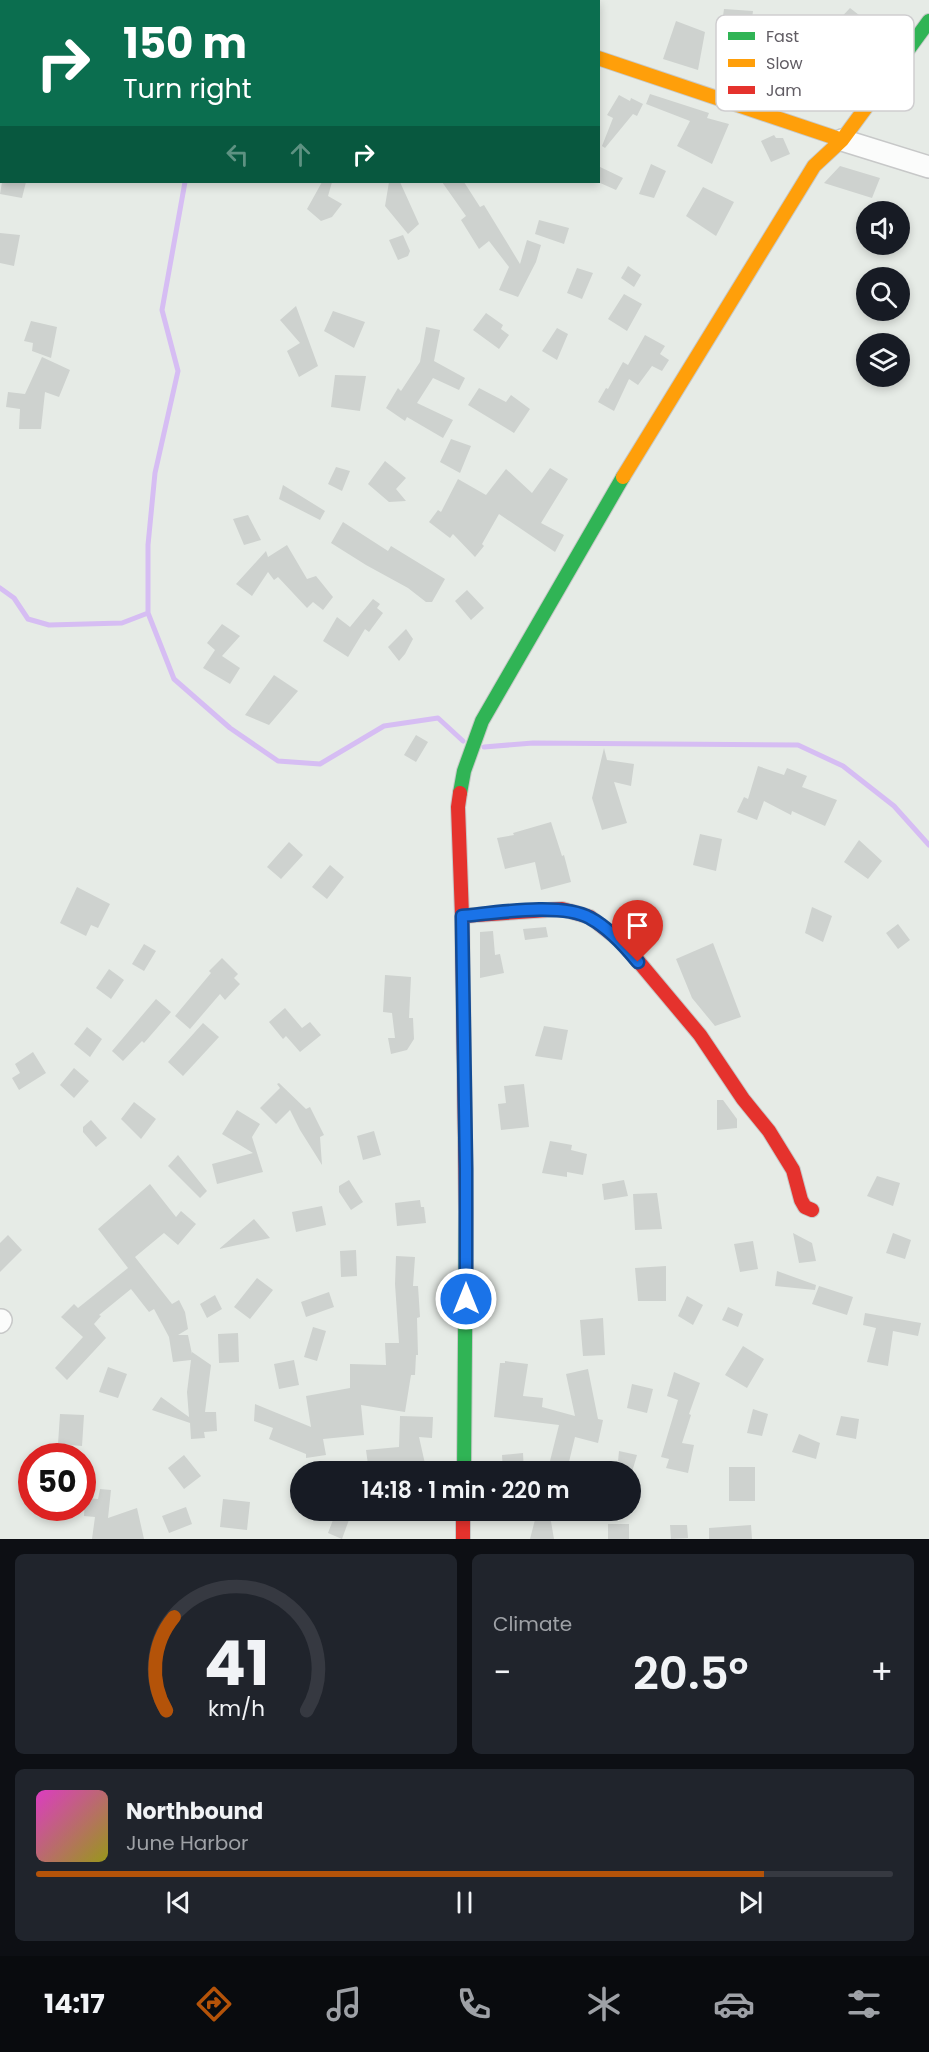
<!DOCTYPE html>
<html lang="en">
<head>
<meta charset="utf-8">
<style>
	:root { --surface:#171b24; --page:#20242c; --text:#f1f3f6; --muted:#9ea1a6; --line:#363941; --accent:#b45309 }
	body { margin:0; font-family:Poppins,sans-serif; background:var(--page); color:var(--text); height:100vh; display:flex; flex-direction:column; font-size:22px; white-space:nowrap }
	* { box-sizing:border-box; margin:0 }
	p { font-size:20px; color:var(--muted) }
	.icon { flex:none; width:33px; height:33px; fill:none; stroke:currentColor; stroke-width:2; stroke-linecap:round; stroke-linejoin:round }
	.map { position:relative; height:1539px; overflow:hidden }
	.sheet { display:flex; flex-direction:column; gap:15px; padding:15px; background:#0d0f14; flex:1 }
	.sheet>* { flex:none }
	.top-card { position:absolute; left:0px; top:0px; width:600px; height:183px; box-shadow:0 3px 9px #0003; background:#0b6e4f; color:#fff; overflow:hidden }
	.tools { position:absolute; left:856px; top:201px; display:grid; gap:12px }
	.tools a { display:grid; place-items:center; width:54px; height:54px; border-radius:50%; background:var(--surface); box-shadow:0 3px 9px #0003; font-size:30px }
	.speed { position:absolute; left:18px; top:1443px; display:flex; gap:12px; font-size:30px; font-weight:700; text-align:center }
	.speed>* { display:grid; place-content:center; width:78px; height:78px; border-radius:50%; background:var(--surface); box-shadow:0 3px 9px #0003; line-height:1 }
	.speed .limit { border:9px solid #d22; background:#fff; color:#111 }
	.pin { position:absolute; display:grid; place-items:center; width:51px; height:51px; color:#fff; margin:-62px -26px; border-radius:50% 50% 50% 0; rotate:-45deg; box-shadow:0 0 6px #0007 }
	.pin .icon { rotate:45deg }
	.me { position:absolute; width:66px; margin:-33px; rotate:0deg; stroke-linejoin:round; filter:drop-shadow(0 0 4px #0008) }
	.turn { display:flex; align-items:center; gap:21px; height:126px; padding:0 24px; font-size:27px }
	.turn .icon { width:78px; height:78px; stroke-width:2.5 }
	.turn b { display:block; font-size:42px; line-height:51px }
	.lanes { display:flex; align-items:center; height:57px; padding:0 24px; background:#0003; justify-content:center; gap:30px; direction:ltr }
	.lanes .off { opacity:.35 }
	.big { font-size:45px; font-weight:600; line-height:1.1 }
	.sheet .tile { flex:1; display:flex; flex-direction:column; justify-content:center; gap:9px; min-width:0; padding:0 21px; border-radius:9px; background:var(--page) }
	.sheet .dial { align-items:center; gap:0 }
	.dial svg { height:156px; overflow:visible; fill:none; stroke:var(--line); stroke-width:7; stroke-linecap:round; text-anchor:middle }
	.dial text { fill:var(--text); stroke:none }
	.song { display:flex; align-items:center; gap:18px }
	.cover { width:72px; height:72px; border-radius:9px; background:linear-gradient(135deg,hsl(310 70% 55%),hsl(60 70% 35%)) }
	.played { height:6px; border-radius:3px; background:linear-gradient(90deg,var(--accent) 85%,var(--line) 85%) }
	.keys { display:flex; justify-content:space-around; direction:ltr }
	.heat { display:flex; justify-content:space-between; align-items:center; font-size:33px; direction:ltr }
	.sheet .tiles { flex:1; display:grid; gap:15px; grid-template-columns:1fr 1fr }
	.tile:last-child { grid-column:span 2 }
	.trip { position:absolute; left:290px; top:1461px; width:351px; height:60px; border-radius:30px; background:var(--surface); box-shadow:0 3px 9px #0003; font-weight:600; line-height:60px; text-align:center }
	.tab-bar { display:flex; height:96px; justify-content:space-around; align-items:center; background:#090b0e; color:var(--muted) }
	.tab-bar .icon { width:42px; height:42px }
	.tab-bar .active { color:var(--accent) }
	.tab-bar b { font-size:27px; color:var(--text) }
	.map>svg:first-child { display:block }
</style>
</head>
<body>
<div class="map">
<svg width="929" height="1539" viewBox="0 0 929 1539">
	<rect width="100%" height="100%" fill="#e6ebe6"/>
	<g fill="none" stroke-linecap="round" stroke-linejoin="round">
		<path stroke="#d6bdf3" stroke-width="5" d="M168,2V0
			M0,588L14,598L28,619L49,625L122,623L148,613V545L155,473L178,371L162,310L185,182
			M148,613L174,679L230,728L278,761L320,764L384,726L438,718L463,741
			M484,747L533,743L798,745L843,766L894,806L929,845"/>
	</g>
	<path fill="#ced2cf" d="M850,8L859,15L829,52L817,43Z
		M724,9L753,11L745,71L734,80L722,75V23Z
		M676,21L705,32L698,70L663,59Z
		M650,94L709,113L707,118L729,124L712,164L677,146L690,121L646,104Z
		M619,95L630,101L631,98L643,104L637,116L633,114L605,148L602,146L613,118L607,115Z
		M774,135L776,138H783L790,154L771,162L761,141Z
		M651,164L666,171L654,198L639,194Z
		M598,166L623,178L616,190L598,182Z
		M840,166L880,178L872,198L824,183Z
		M2,182H26L22,198L0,194Z
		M322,182H332L328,196L342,204L332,217L321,221L307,209Z
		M389,182H400L419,224L408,234L385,206Z
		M442,182H464L480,207L484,205L520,264L527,240L541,245L536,262L518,297L499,290L509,267L489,241L479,249L461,220L466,216Z
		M703,187L734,202L716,236L686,216Z
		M539,220L569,228L564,244L535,234Z
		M0,233L20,235L14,266L0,263Z
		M403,235L410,251L408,256L398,260L389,240Z
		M628,266L641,275L634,287L621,278Z
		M577,268L593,273L582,299L567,293Z
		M624,294L642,304L627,331L608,319Z
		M296,306L318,366L299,377L287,351L300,343L280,320Z
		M333,311L365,322L354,348L324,331Z
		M486,313L503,325L501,329L509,335L499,349L473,330Z
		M31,321L57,327L51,358L32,351L33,343L24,341Z
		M426,327L440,330L434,361L465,378L459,390L433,378L417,403L453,420L443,438L407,417L405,421L386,408L398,388L401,391L420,362Z
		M557,328L568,334L557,360L542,351Z
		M645,335L665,346L660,354L669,360L662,371L652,366L638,385L629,379L614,411L598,402L606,388L608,389L623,362L628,365Z
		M42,357L70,370L59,397L45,392L41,429H19L20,409L6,407L8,392L25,394Z
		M335,375L366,376L360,411L331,407Z
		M479,388L506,402L511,395L530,409L514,433L468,405Z
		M451,439L471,446L460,473L440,462Z
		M385,461L406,478L396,489L406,501L389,502L368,484Z
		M336,467L350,471L342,491L328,484Z
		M550,468L568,479L541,523L564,535L555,552L499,514L482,544L484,546L475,557L453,534L450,538L429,522L438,510L441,512L458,479L486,495L506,469L532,493Z
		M283,485L325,511L320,520L279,499Z
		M248,515L261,540L244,545L233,519Z
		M343,522L388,551L391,546L445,579L432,602H426L408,588L366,565L331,543Z
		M287,545L307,579L316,576L333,597L323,610L313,602L307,608L278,577L274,580L268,572L252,596L236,584L266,551L268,557Z
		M467,590L484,608L471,620L455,601Z
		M373,599L380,604L377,608L383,613L369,632L365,629L348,657L323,641L337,617L350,627Z
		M222,624L240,636L222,656L240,668L230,684L203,668L215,650L207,643Z
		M406,629L413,639L405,654L399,661L388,647Z
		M274,675L298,691L269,725L245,715Z
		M416,735L428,742L416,762L404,755Z
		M604,748L607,760L634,764L631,786L614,782L627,823L602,830L592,798Z
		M758,766L784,775L787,768L807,776L802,787L837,800L825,826L792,811L791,815L764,801L757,820L737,812L744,797L748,799Z
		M551,822L562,856L564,855L571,882L541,890L535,862L505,869L497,838L514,835L513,833Z
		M700,834L722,839L716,871L693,865Z
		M859,840L882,861L868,879L844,862Z
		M289,842L303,855L281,879L267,867Z
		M330,865L344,877L327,899L312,887Z
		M77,887L110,904L98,928L91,925L86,936L60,923Z
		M812,907L832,916L823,942L805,933Z
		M898,924L910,940L898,949L886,933Z
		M546,927L548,937L525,940L523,929Z
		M493,931L495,955L500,954L504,973L480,978V932Z
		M713,943L741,1017L715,1026L692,998L676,959Z
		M144,944L156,951L144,971L132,964Z
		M222,958L238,974L234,978L240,984L225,1000L220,994L190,1029L175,1016L211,973L209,971Z
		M109,969L124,980L111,999L96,988Z
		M385,975L411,977L409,1018H413L414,1039L407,1050L391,1054L388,1038H395L392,1013L383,1012Z
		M156,999L171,1012L144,1043L142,1041L123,1061L112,1051Z
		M285,1008L302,1028L310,1022L321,1035L300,1052L286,1036L283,1039L269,1022Z
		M203,1023L219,1037L183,1076L168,1062Z
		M544,1026L568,1030L562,1060L535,1056Z
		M87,1027L102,1039L90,1057L74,1044Z
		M33,1052L46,1073L19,1090L12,1078L20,1073L15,1064Z
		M74,1068L89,1081L74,1098L60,1085Z
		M279,1083L306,1109L310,1107L324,1135L320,1137L322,1165L300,1130L290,1110L276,1124L260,1108L280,1088L277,1084Z
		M524,1084L529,1127L501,1130L498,1104L506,1103L504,1086Z
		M717,1100H723L737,1119V1128L717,1130Z
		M134,1102L156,1119L141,1139L121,1119Z
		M237,1110L260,1124L252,1137L263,1172L217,1184L212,1164L253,1153L222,1134Z
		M91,1120L107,1138L96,1147L83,1132V1127Z
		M374,1131L381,1155L363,1160L357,1136Z
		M550,1141L572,1145L571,1150L587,1154L583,1175L567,1172V1177L542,1173Z
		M178,1155L207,1191L200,1198L168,1166Z
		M877,1176L900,1183L893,1206L867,1196Z
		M349,1180L363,1202L351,1210L339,1192V1186Z
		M624,1180L628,1196L604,1200L602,1184Z
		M150,1184L176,1217L181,1211L196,1224L178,1245L164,1233L135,1257L172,1304L179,1300L185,1312L188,1329L178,1335H188L192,1354V1352L211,1365L205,1412H216L217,1431L204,1432L205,1438L191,1439L190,1423L152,1410L161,1397L189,1417L187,1392L191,1360L173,1362L169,1337L154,1309L149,1312L131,1289L99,1315L101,1316L94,1324L106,1338L67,1380L55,1368L83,1337L61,1317L74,1304L78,1308L128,1268L98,1229Z
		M657,1193L662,1229L635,1230L633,1194Z
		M420,1200L421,1207H424L426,1223L397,1226L395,1203Z
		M322,1206L326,1225L296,1232L292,1212Z
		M254,1219L270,1238L219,1249Z
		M793,1233L812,1243L816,1261L799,1263Z
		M893,1233L911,1240L905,1259L886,1253Z
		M8,1235L22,1250L0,1272V1243Z
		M753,1241L758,1269L740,1272L734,1244Z
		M356,1250L357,1276L341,1277L340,1251Z
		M396,1256L415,1257L413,1286H418L420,1317L417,1318L418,1355H416L415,1375H411L405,1412L361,1405L364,1435L323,1439L326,1455L306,1458V1454L269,1439L273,1428L254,1421L255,1404L311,1427L306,1396L350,1388V1364L386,1365L385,1343H399L395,1284Z
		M666,1266V1301H638L635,1268Z
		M777,1271L816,1285L815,1290L775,1286Z
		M257,1278L273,1290L250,1319L234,1307Z
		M819,1286L853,1297L847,1315L812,1304Z
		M329,1292L334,1307L306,1317L301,1302Z
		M215,1295L222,1309L207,1318L200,1304Z
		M687,1296L703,1305L693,1325L678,1316Z
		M728,1307L743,1314L738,1327L722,1320Z
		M865,1313L921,1323L918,1336L893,1331L888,1366L867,1362L876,1328L863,1325Z
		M603,1318L605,1355L583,1356L580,1320Z
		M313,1327L326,1331L317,1361L304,1357Z
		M238,1333L239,1362L219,1363L218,1334Z
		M743,1346L764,1359L747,1388L725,1375Z
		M294,1360L299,1385L279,1389L274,1364Z
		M505,1361L528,1364L523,1396L543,1398L542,1407L575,1416L566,1374L588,1369L598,1419L603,1420L598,1443L575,1437L568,1466L550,1461L559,1425L494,1417L500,1363H505Z
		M108,1367L127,1374L118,1398L99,1392Z
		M674,1372L700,1383L689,1414L691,1415L682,1443L694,1445L688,1473L666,1468L669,1459L661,1457L678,1400L667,1396Z
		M632,1384L653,1389L647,1413L627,1408Z
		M753,1409L768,1414L762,1436L747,1433Z
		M60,1414L84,1415L82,1446L58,1444Z
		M400,1416L433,1417L432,1438L419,1437L426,1468L408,1472H369L366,1450L399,1447Z
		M841,1416L859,1419L856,1439L836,1435Z
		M799,1434L820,1443L816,1459L792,1452Z
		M619,1451L637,1455L632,1472H617Z
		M523,1453L524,1472H503L502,1455Z
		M184,1455L201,1476L184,1489L168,1468Z
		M729,1467H755V1501H729Z
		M100,1489L111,1490L108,1518L137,1508L144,1539H92L95,1517L84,1516L85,1498L98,1499Z
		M223,1499L250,1502L247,1530L220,1527Z
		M186,1507L192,1524L169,1533L162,1516Z
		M549,1510L554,1539H530L537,1512Z
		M336,1512L350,1517L342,1539L328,1533Z
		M608,1524H629V1539H608Z
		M670,1525H687L688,1538L671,1539Z
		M751,1525L752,1539H709V1528Z"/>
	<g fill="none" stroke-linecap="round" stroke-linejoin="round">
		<g stroke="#c7c8c8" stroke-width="24">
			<path id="street" d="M842,140L929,167
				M0,1322L1,1320"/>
		</g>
		<g stroke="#c6c8c7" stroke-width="16">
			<path id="fast" d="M400,0L406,2
				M867,106L929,21
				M460,793L464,771L482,721L623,477
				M464,1472L466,1211"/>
		</g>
		<g stroke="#c6c8c7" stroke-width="16">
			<path id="slow" d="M598,58L842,140
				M623,477L814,166L842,140L867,106"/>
		</g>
		<g stroke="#c6c8c7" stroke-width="16">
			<path id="jam" d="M460,793L458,807L462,916L466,1211
				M462,916L562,909L590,917L623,943L700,1035L743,1099L769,1131L793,1170L801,1200L805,1207L812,1210
				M463,1510V1539"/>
		</g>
		<use href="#street" stroke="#fbfcfb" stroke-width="21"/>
		<use href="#fast" stroke="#30b455" stroke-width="14"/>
		<use href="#slow" stroke="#ff9f0a" stroke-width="14"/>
		<use href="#jam" stroke="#e5322d" stroke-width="14"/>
	</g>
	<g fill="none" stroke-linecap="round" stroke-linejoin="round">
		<g stroke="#114b97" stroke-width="15">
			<path id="route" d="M466,1299V1169L462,916C495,913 562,902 590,918C609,928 625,946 638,962"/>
		</g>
		<use href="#route" stroke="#1a73e8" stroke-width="10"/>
	</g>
	<rect x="716" y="15" width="198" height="96" rx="9" fill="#fff" stroke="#cfced0" stroke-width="1.5"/>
	<rect x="728" y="32" width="27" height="8" fill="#30b455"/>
	<rect x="728" y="59" width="27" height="8" fill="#ff9f0a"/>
	<rect x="728" y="86" width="27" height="8" fill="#e5322d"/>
	<g font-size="16" fill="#605c63">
		<text x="766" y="42">Fast</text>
		<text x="766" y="69">Slow</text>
		<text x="766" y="96">Jam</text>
	</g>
</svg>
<div class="tools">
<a><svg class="icon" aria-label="sound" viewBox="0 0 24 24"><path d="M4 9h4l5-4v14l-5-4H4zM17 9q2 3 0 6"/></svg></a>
<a><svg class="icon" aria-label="search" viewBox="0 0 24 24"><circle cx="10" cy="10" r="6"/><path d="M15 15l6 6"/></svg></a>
<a><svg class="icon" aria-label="layers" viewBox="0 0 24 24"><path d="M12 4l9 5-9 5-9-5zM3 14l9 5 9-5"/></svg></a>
</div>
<div class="speed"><div class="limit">50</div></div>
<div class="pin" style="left:638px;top:962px;background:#d93025"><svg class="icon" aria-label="arrive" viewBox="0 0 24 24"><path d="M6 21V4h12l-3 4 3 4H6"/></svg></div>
<svg class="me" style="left:466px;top:1299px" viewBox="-20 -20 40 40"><circle r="17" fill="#1a73e8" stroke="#fff" stroke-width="3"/><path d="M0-11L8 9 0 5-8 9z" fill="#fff"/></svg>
<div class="trip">14:18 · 1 min · 220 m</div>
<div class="top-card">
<div class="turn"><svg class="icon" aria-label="right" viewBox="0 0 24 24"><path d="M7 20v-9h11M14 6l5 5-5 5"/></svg><div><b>150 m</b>Turn right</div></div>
<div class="lanes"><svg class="icon off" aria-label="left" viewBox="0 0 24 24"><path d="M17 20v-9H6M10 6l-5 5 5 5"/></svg><svg class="icon off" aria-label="ahead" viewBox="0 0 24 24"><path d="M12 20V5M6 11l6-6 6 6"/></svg><svg class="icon" aria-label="right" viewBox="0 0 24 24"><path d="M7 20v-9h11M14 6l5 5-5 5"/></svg></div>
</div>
</div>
<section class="sheet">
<div class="tiles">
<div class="tile dial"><svg viewBox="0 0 100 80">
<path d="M14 69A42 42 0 1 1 86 69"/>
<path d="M14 69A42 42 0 0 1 18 21" stroke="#b45309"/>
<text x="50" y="56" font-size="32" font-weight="700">41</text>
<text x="50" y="72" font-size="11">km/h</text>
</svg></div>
<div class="tile"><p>Climate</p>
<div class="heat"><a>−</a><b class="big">20.5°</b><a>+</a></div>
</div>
<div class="tile">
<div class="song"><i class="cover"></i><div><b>Northbound</b><p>June Harbor</p></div></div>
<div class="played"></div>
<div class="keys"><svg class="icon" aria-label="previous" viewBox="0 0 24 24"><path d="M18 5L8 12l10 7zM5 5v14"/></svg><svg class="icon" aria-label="pause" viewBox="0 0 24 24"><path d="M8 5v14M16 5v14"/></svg><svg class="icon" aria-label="next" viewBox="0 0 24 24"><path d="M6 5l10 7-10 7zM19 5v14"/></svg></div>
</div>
</div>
</section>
<nav class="tab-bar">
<b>14:17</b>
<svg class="icon active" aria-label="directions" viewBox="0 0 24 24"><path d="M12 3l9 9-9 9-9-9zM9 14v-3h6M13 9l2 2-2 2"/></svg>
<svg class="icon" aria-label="music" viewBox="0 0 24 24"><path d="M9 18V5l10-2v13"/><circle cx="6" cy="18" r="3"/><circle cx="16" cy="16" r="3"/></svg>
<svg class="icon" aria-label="phone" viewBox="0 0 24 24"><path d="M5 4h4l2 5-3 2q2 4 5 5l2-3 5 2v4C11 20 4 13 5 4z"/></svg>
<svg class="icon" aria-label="climate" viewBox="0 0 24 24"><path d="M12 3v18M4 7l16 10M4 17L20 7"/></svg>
<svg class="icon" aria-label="car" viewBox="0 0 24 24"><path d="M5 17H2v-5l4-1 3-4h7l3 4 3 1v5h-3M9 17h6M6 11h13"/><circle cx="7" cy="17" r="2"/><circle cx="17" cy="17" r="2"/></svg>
<svg class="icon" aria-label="filters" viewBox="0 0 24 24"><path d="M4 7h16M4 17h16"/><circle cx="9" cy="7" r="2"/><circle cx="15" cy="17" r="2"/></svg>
</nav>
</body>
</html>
